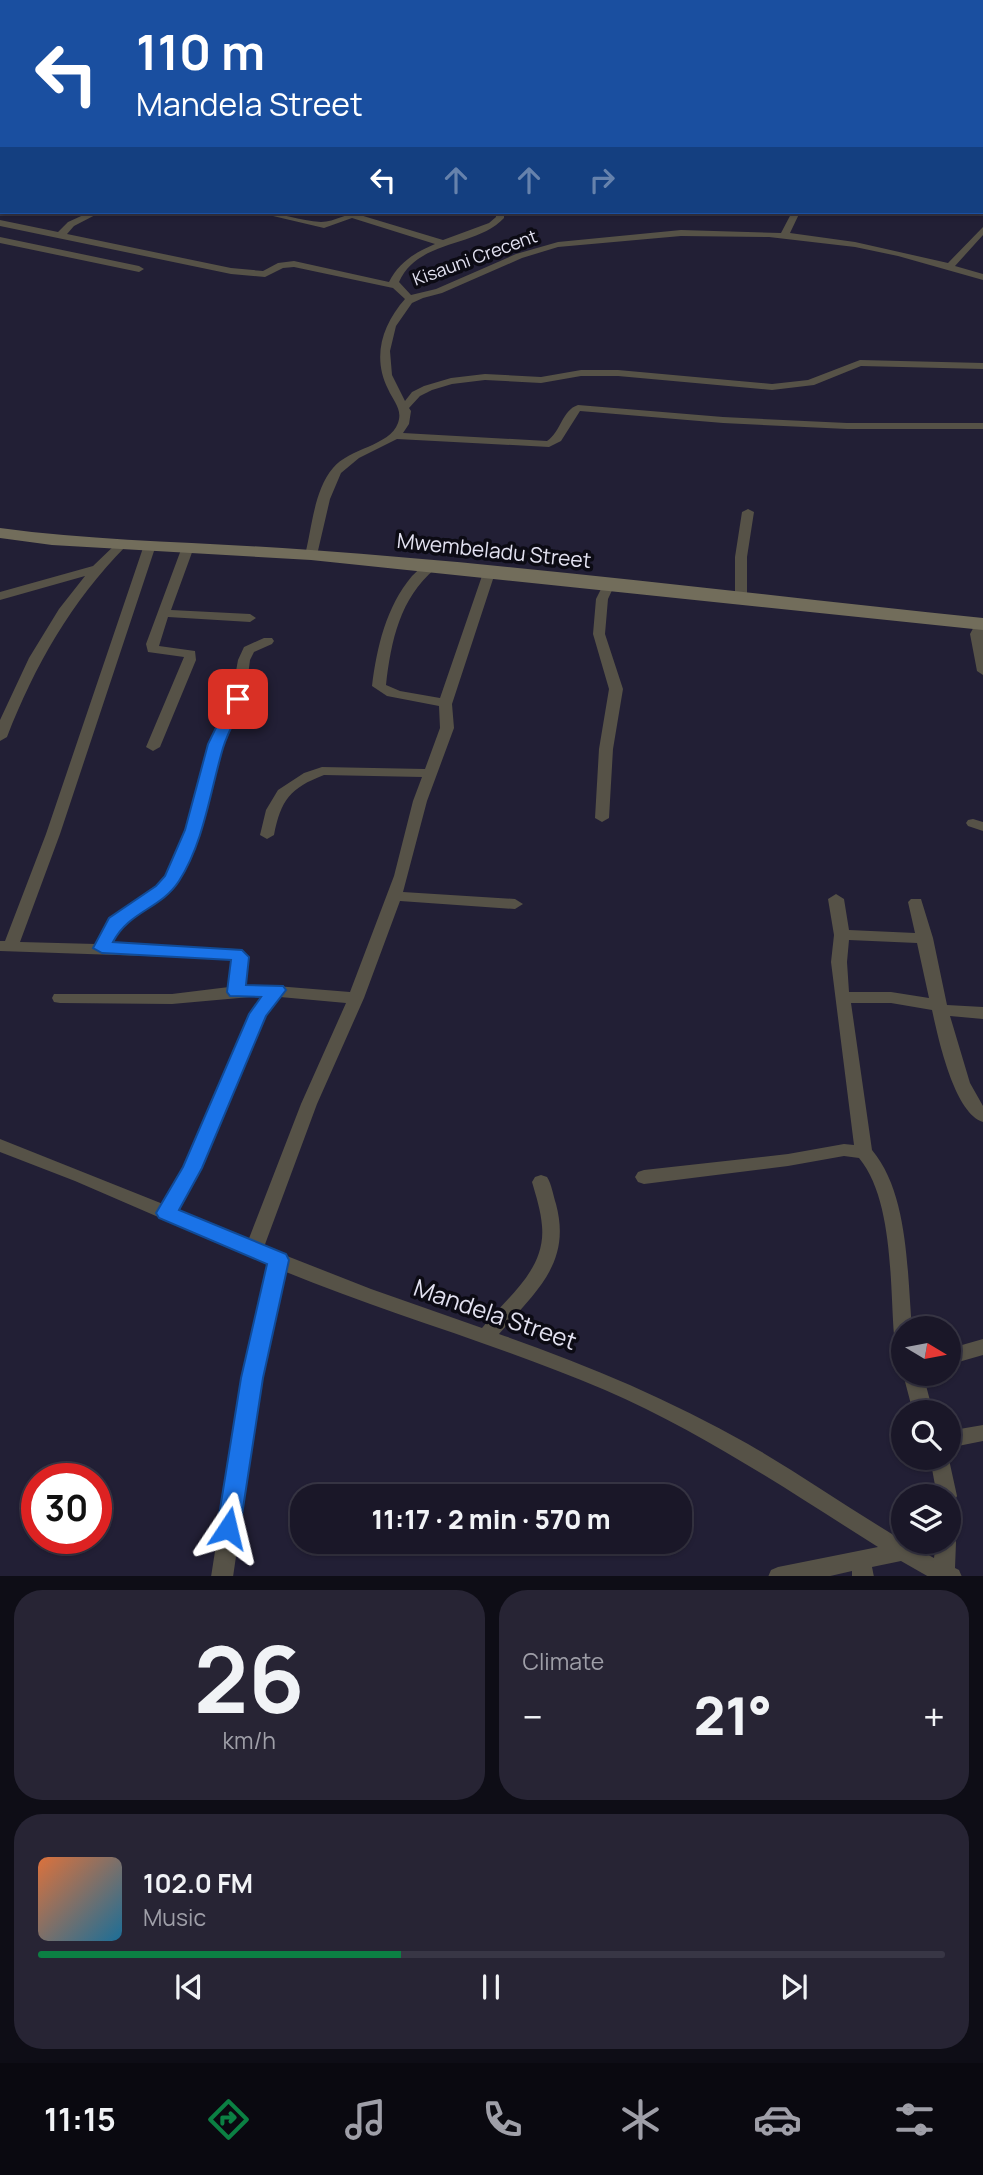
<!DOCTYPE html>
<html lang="en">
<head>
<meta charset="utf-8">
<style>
	:root { --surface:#1a1728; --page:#272434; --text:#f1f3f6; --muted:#9f9fa8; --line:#383645; --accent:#0b8043 }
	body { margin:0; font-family:Manrope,sans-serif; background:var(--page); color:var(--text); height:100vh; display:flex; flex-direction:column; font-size:26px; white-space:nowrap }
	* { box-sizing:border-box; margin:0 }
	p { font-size:23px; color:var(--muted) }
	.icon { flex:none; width:38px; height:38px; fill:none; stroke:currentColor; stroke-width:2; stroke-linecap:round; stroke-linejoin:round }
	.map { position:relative; height:1576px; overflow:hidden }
	.sheet { display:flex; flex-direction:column; gap:14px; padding:14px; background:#0e0d16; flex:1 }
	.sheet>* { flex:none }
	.banner { position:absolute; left:0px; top:0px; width:984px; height:214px; box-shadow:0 2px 5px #0004,0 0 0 2px var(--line); background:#1a4fa0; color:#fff; overflow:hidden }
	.needle { width:46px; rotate:100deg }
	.controls { position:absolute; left:891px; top:1316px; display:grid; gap:14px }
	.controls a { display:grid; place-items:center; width:70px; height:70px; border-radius:50%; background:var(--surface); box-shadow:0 2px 5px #0004,0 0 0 2px var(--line); font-size:35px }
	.speed { position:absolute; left:21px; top:1463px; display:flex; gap:14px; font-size:35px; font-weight:700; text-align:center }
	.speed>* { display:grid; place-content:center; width:91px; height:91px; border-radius:50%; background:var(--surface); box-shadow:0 2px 5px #0004,0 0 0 2px var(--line); line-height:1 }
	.speed .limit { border:10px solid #d22; background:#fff; color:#111 }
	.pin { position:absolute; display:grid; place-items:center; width:60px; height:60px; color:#fff; margin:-30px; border-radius:14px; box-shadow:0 4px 10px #0006 }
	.me { position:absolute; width:77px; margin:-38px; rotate:10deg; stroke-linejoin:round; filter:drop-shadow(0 0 5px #0008) }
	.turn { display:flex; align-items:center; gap:24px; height:147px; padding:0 21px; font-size:32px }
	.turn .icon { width:91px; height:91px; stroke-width:2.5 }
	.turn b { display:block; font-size:49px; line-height:60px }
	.lanes { display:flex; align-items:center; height:66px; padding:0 21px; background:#0003; justify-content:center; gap:35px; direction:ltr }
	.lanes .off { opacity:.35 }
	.big { font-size:52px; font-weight:800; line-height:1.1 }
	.sheet .card { flex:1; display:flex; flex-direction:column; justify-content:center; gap:10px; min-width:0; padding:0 24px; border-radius:28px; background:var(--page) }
	.sheet .dial { align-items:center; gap:0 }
	.dial b { font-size:91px; line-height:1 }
	.song { display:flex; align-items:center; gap:21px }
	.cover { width:84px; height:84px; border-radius:10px; background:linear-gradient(135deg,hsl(20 70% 55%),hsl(200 70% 35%)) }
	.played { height:7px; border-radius:4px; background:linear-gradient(90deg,var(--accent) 40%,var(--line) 40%) }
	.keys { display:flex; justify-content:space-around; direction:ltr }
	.heat { display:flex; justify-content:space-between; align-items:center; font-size:38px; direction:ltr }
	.sheet .tiles { flex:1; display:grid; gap:14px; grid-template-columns:1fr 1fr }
	.card:last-child { grid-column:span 2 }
	.trip { position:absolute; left:290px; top:1484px; width:402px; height:70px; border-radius:28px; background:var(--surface); box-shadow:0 2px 5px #0004,0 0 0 2px var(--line); font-weight:800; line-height:70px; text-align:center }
	.dock { display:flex; height:112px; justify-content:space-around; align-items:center; background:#0a0910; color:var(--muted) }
	.dock .icon { width:49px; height:49px }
	.dock .on { color:var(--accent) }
	.dock b { font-size:32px; color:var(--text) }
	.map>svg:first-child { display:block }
</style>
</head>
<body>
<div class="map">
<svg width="983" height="1577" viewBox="0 0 983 1577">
	<rect width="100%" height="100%" fill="#221f35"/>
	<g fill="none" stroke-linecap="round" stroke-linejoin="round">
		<path fill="#565247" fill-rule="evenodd" d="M151,0H158L150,2Z
			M203,0H210L202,2Z
			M232,0H238L231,2Z
			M395,0H401L394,2Z
			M455,0H461L454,2Z
			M494,0H500V2H494Z
			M756,0H762L763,2H756Z
			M832,0H860L863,2H834Z
			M933,0H939V2H933Z
			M982,8H983V12H982Z
			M982,43H983V48H982Z
			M0,56H2L0,61Z
			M0,83H2V87H0Z
			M0,106H2V111H0Z
			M0,132H2V137H0Z
			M90,212H101L74,226L67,234L231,268L263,271L278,263L294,261L389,282C399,262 416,252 435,244L352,218L324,228L256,212C278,211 299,221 321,222C335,222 348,212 363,212L360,215L443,240L489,223L496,217V212H504V218C476,248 418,239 399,282L411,295L436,289L516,254L558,242L681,230L781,233L792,212H800L790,233L855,242L948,263L983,227V235L955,266L983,274V280L898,256L855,247L769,237L681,236L558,247L522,258L442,293L423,298L412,303L396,326L390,351L392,375L405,401L412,392L424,386L451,378L485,374L541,377L581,370H618L772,384L808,380L860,360L983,363V369L861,366L814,385L772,390L618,376H581L541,383L485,380L452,384L432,390L420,396L409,408L411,411L409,424L403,433L547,441C561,432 562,410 578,405L723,417L847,423H983V429H847L723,423L580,411L561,441L549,447L397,439L359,458L341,473L330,499L317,555L311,559L305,555C312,528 314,490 333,468C349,448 390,446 398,423C403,409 393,401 388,389C372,357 382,325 405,299L393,288L294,267L283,268L265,277L231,274L0,226V220L58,232L68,222Z
			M0,237L139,266L144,269L139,272L0,243Z
			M748,509L754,512L747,557V599L741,603L735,599V557L742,512Z
			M122,540L126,542V546C71,602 35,665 7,737L0,741V720L29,658L59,609L85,576L0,600V592L93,566L118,542Z
			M150,541L156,545L60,834L20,942L96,944L110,918L157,887L165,876L186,830L209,744L231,699L238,660L244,647L264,638H272L274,641L272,644L254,652L250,660L245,699L223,744L200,830L179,878L167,893L121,925L111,945L236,949L241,950L248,957L245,986H276L350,992L394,876L413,801L422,777L324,775C290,788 281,800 274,835L267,839L260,835L266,810L278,790L304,773L322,767L425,769L440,728L439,706L387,696L372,686C377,647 386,607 412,576C419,569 426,562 435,563L437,566L435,569C400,598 391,641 386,685L400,691L440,698L483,573L485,570H493L495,573L452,704L454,728L427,801L403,892L515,899L523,904L515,909L400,901L364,998L317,1104L264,1247L371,1289L482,1328C507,1297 546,1270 542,1226C541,1211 536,1196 532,1182L535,1177L541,1175L547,1177C552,1185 553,1195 556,1204C572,1264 535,1292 499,1334C585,1364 669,1399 748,1444C811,1480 872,1525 934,1558L936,1542H948V1534L953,1535L956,1542L955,1568L959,1570L962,1577H929L901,1561L872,1567L874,1577H852V1571L826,1577H768L771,1570L778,1567L878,1547C789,1491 702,1432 605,1390C500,1345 391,1315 286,1272L262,1378L233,1577H211L242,1378L269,1265L75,1181L0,1152V1139L163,1204L183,1168L250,1014L263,996L172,1004L60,1003L54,1002L52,998L54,994H172L229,987L232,959L0,951V941H5L46,834L144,545ZM280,997L346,1003L301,1104L248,1241L178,1210L201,1168L265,1016Z
			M188,543L194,547L171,610L250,614L256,618L250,622L168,617L159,646L195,651L196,660L160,747L153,751L146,747L184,657L148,652L146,644L182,547Z
			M608,582L614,586L608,599L605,634L623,689L613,749L609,818L602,822L595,818L599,749L609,689L593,634L596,599L604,583Z
			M977,621H983V675L977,671L970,634Z
			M973,819L983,822V831L968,826L966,823L968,820Z
			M836,894L844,899L849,930L915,933L908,902L911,899H921L933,938L947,1005L983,1007V1019L950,1016L970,1083L983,1106V1122C954,1113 938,1037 932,1010L891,1003H851L872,1150C909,1194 907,1273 912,1328H903V1343L896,1340L894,1335C890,1283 893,1199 859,1158L844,1156L788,1166L644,1184L638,1182L635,1177L638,1172L644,1170L788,1154L844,1144L854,1145L831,962L834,935L828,899ZM849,940L917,943L929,998L891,992H849L847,962Z
			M983,1339V1355L948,1365V1349Z
			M903,1374H923L933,1412H913Z
			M983,1425V1441L948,1448V1431Z
			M948,1455L957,1496L954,1502L948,1504V1496H937L930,1458H948Z"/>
		<path fill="#726d5b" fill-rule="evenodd" d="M426,0H442L443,2H427Z
			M513,0H523V2H513Z
			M982,111L983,112V120L982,119Z
			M0,528C103,542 207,542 311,550C535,566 759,595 983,618V630L311,560L52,545L0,538Z"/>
	</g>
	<path fill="#1a73e8" stroke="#114b97" stroke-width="2" d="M238,694L245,699C238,715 228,731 223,748C210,792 204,842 179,881C161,909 129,911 113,942L242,950L249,957L246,985L283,986L286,990L266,1016L202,1168L179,1210L286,1254L289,1260L263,1378L240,1528L237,1535L228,1538L220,1535L217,1528L241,1378L267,1264L159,1218L156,1213L183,1167L249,1014L261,997L230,996L227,992L231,960L102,953L93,948L109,918L156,886L165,876L185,830L208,744L230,699Z"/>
	<g text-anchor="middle" stroke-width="7" stroke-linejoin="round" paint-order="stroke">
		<g font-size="18" fill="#e3e2f1" stroke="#0c0b14">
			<text transform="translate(475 258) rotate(-20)" y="6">Kisauni Crecent</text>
		</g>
		<g font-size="21" fill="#e3e2f1" stroke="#0c0b14">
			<text transform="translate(494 551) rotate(6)" y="7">Mwembeladu Street</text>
		</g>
		<g font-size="24" fill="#e3e2f1" stroke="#0c0b14">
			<text transform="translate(495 1315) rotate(19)" y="8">Mandela Street</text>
		</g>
	</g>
</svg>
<div class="controls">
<a><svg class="needle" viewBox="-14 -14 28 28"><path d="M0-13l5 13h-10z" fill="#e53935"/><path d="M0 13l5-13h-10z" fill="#9f9fa8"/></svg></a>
<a><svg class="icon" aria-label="search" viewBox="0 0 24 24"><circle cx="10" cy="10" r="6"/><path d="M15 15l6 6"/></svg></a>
<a><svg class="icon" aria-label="layers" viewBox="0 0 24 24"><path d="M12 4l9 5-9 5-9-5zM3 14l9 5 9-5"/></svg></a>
</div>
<div class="speed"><div class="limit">30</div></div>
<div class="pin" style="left:238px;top:699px;background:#d93025"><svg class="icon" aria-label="arrive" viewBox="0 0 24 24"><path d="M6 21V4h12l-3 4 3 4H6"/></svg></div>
<svg class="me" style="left:228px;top:1528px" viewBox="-20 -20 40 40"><path d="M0-17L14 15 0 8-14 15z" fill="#1a73e8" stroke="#fff" stroke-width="4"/></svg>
<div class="trip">11:17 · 2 min · 570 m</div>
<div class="banner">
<div class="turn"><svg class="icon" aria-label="left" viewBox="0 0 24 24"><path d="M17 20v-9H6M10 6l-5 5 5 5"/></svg><div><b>110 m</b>Mandela Street</div></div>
<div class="lanes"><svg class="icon" aria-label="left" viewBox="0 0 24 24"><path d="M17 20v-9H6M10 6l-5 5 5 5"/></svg><svg class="icon off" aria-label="ahead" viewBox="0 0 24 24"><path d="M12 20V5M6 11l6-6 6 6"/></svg><svg class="icon off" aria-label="ahead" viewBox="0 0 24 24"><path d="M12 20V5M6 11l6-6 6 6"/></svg><svg class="icon off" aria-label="right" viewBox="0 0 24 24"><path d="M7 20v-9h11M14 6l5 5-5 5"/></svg></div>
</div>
</div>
<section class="sheet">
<div class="tiles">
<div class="card dial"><b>26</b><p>km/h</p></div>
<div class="card"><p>Climate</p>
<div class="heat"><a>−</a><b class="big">21°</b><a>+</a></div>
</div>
<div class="card">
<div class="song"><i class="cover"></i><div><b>102.0 FM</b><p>Music</p></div></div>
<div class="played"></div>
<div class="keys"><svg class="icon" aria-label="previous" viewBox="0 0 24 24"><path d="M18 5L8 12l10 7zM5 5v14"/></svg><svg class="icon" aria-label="pause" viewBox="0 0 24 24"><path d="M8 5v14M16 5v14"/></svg><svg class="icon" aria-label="next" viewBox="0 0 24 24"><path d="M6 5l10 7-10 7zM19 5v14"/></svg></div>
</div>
</div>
</section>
<nav class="dock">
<b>11:15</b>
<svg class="icon on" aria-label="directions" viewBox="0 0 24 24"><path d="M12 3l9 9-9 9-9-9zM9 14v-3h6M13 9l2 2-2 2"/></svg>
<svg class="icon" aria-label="music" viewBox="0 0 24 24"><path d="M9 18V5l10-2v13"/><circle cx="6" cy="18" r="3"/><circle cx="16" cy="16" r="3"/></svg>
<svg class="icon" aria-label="phone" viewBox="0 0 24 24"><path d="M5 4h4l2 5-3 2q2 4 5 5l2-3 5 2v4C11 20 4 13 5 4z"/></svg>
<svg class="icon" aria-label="climate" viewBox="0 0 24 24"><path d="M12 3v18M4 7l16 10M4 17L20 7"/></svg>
<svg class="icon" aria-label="car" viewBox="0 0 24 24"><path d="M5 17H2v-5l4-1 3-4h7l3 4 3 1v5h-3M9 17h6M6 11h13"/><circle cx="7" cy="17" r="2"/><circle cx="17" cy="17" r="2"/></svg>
<svg class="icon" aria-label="filters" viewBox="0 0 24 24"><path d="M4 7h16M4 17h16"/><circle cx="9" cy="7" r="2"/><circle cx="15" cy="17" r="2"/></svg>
</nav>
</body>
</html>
